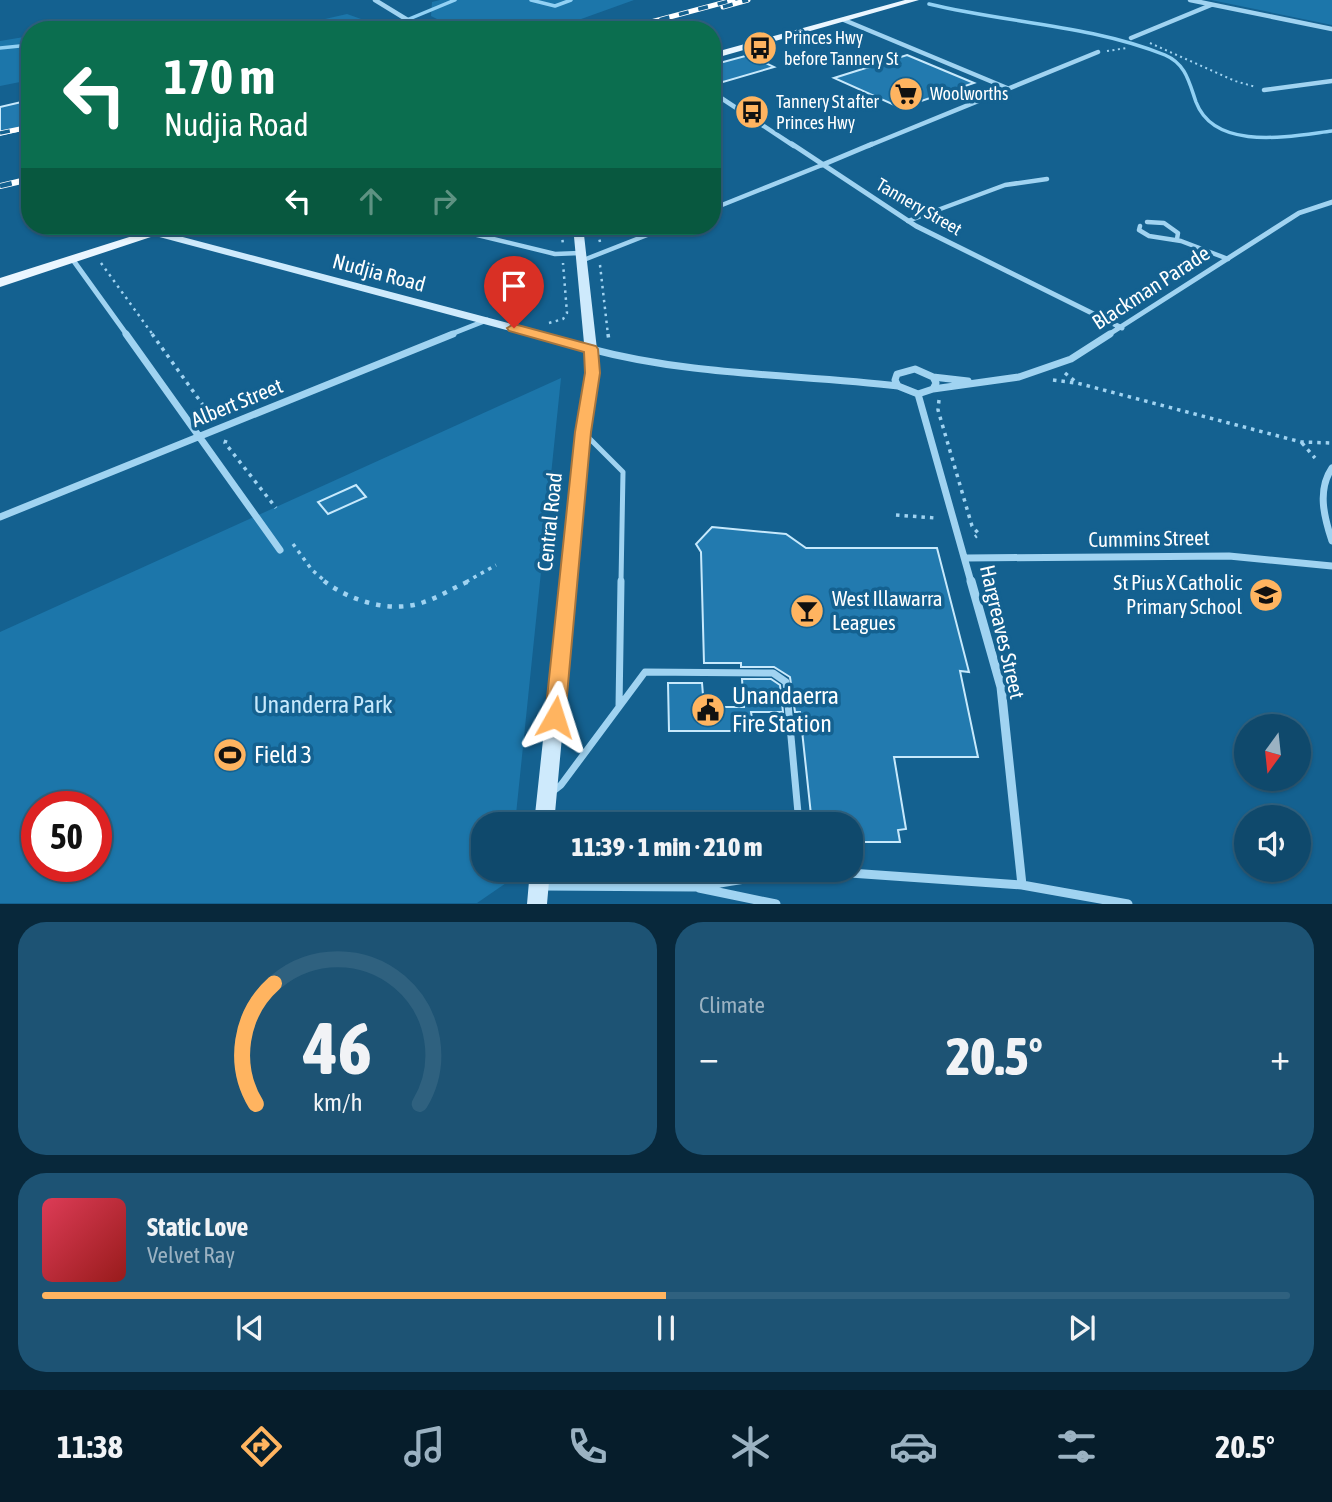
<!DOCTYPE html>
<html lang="en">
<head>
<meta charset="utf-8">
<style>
	:root { --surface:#0f496c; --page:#1d5374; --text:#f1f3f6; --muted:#9bb2c2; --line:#2f617f; --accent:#ffb460 }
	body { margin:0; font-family:"Asap Condensed",sans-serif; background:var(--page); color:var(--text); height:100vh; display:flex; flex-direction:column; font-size:26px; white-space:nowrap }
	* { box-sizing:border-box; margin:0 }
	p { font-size:23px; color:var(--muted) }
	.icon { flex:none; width:38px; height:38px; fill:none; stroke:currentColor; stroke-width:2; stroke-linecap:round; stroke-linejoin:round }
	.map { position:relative; height:904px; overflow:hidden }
	.sheet { display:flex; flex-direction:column; gap:18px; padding:18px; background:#08283b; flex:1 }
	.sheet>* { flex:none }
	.top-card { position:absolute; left:21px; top:21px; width:700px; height:214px; border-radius:28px; box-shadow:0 2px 5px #0004,0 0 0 2px var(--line); background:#0b6e4f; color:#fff; overflow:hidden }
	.needle { width:46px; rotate:195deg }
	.tools { position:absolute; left:1234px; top:714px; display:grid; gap:14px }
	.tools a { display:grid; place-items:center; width:77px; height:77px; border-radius:50%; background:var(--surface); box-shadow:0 2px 5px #0004,0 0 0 2px var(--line); font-size:35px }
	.speed { position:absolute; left:21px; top:791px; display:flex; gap:14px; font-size:35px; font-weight:700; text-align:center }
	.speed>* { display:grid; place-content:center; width:91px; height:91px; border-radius:50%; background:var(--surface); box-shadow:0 2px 5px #0004,0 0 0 2px var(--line); line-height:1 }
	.speed .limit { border:10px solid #d22; background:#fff; color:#111 }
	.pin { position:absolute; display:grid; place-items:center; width:60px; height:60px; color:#fff; margin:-72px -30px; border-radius:50% 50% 50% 0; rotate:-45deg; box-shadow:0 0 7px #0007 }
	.pin .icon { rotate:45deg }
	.me { position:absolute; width:77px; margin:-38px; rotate:6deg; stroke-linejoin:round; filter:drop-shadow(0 0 5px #0008) }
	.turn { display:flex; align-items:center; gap:24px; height:147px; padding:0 28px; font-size:32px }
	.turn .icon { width:91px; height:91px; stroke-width:2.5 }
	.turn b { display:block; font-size:49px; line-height:60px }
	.lanes { display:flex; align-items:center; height:66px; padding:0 28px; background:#0003; justify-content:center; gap:35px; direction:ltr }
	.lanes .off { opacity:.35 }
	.big { font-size:52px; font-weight:800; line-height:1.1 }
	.sheet .widget { flex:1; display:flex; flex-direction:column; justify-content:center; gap:10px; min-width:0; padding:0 24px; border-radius:28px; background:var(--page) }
	.sheet .dial { align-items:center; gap:0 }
	.dial svg { height:182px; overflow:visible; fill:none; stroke:var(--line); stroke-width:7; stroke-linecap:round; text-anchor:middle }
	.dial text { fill:var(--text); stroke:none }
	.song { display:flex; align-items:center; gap:21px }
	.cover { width:84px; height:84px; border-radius:10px; background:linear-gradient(135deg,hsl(350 70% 55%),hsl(0 70% 35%)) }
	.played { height:7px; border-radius:4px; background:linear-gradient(90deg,var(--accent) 50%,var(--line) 50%) }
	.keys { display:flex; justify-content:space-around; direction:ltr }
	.heat { display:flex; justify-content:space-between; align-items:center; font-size:38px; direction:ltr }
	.sheet .tiles { flex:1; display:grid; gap:18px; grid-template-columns:1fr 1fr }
	.widget:last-child { grid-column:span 2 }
	.trip { position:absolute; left:471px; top:812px; width:392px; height:70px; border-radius:28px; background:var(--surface); box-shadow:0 2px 5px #0004,0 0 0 2px var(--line); font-weight:800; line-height:70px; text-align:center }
	.dock { display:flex; height:112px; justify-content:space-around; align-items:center; background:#061d2b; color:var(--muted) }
	.dock .icon { width:49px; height:49px }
	.dock .current { color:var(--accent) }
	.dock b { font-size:32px; color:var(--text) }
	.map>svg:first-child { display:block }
</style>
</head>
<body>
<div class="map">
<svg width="1332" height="904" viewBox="0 0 1332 904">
	<rect width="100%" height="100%" fill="#146190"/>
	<path fill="#1c76aa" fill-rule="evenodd" d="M440,0H634L570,23L533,30H459L431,16L432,2Z
		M1211,0H1332V25Z
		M347,14L392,30H277Z
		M173,22L274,30H87Z
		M30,36V80L0,86V41Z
		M561,378L515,824H483V870H511L509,881L477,903H0V632ZM37,807H96V866H37Z"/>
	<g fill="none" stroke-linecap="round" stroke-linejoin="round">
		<path stroke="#92d1f4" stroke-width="3.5" d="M531,0L555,6L571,0
			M929,4C1007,23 1090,25 1165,55C1186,64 1189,82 1196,102C1215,152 1291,136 1332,131
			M372,30L385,29L455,0
			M0,48L30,45"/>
	</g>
	<path fill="#227aaf" stroke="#c7e9fc" stroke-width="2" d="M749,55L774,67L723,82L712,76V65Z
		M907,55L974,83L901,108L834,78Z
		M30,100V128L0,135V107Z
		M356,485L366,497L328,514L318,502Z
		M712,527L786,534L806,548H937L969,672L960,671L978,757H894L906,829L898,830L900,842H850V824H812L800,712H795L790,677L774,667H741V663H704L701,552L696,544Z
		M742,679H771L780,685L783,712H751L754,731H669L668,683H702L704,707H744Z"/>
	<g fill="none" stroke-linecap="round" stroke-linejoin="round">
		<path stroke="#a0d3f1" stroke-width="2" stroke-dasharray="2 3.5" stroke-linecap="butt" d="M1150,43L1235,81L1256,87
			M1107,51L1127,48"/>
		<path stroke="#a0d3f1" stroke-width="2.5" stroke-dasharray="2.5 4.5" stroke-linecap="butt" d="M561,226L563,245
			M596,226L600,242
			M101,263L153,335
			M600,265L608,335
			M549,323L563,319L567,313L563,263"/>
		<path stroke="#a0d3f1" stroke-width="3.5" stroke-dasharray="3.5 5" stroke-linecap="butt" d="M152,334L213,419
			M608,334L609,341
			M1065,373L1077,383L1301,442L1332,443
			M1053,380L1076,383
			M939,400L938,410L972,526L979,534L975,537
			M226,440L225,443L276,508
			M1302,443L1315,458
			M896,515L935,518
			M293,544L312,570L326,582
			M466,582L496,565"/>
		<path stroke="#a0d3f1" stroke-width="4.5" stroke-dasharray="4.5 7" stroke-linecap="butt" d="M324,581C350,601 392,614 424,602C440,597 454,587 470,581"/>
		<path stroke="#a0d3f1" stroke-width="4.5" d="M712,209L822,165
			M908,221L1005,185L1047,179
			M1147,222L1164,223L1178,233L1177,239
			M440,226L555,254L580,253
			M1140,226L1139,230L1149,236L1181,241L1228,259
			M581,261L670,226"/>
		<path stroke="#a0d3f1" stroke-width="5" d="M586,435L623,472L621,582"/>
		<path stroke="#a0d3f1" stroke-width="7" d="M619,707L645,672L773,673L786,682L799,824
			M552,792L561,785L619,707L621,581"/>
		<path stroke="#a0d3f1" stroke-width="4.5" d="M375,0L424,30
			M1190,0L1332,29
			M844,20L1007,88
			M1131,38L1211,5
			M1264,90L1332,81
			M712,92L794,146
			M868,146L1098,52"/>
		<path stroke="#a0d3f1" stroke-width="5" d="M792,144L916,226L1122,328
			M822,165L872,144
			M73,260L127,335
			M449,335L487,320
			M1108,335L1299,213L1332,202"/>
		<path stroke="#a0d3f1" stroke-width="7" d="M126,334L280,550
			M591,349C692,376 795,374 898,386
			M915,369L933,377L936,383L933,389L918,394L898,386L895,380L897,374Z
			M933,377L968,381
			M933,389L1019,377L1071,359L1110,334
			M918,394L971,582
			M1332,468C1317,490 1324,517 1332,541
			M0,517L453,334
			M967,558L1229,556L1332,566"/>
		<path stroke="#a0d3f1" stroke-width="9" d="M971,581L1001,687L1022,885
			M807,870L1022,885L1128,904
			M541,886L695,887L801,870
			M699,888L776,904"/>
		<path fill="#ceeafc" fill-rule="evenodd" d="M573,226H583L599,367L590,432L554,824H534L576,432L587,367L585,351L152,235L151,233L152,231H160L584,343Z
			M530,870H550L547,904H527Z"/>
		<path fill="#eaf6ff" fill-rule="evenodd" d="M905,0H919L712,59V53Z
			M164,226H184L0,287V278Z"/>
		<g stroke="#fff" stroke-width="5">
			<path id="rail-far1" d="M723,7L748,0
				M621,30L733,0
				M0,133L30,127"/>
		</g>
		<g stroke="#fff" stroke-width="6">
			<path id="rail" d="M0,186L30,179"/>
		</g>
		<use href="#rail-far1" stroke="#146190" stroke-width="3.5" stroke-dasharray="10" stroke-linecap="butt"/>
		<use href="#rail" stroke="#146190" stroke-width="4.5" stroke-dasharray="12" stroke-linecap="butt"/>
	</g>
	<path fill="#ffb460" stroke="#a6753e" stroke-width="2" d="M514,324L596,346L598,349L600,373L591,432L565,717L562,723L555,726L548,723L545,717L575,432L585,373L584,352L509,331L507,328Z"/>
	<defs>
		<g id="bus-disc" transform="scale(1.75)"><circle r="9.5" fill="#ffb460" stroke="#146190"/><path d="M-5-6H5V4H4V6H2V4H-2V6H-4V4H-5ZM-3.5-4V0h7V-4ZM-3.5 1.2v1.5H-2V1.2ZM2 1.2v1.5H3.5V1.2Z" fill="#111"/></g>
		<g id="supermarket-disc" transform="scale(1.75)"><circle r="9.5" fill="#ffb460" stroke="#146190"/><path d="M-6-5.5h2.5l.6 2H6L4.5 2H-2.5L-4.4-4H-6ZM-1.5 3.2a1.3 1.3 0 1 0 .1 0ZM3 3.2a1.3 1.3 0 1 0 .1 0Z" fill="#111"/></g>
		<g id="school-disc" transform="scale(1.75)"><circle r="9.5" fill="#ffb460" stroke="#146190"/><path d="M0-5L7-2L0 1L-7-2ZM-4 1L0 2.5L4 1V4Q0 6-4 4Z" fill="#111"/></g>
		<g id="bar-disc" transform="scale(1.75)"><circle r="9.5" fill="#ffb460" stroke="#146190"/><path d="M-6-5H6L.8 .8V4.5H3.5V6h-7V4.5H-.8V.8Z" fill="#111"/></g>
		<g id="civic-disc" transform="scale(1.75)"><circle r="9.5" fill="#ffb460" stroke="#146190"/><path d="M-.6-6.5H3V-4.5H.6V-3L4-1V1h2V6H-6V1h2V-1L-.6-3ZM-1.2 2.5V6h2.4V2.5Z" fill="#111"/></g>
		<g id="stadium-disc" transform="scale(1.75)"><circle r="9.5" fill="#ffb460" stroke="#146190"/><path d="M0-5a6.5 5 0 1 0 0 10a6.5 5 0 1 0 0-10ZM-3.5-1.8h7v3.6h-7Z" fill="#111"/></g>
	</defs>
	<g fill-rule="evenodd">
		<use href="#bus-disc" x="760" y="48"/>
		<use href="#supermarket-disc" x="906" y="94"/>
		<use href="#bus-disc" x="752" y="112"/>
		<use href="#school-disc" x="1266" y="595"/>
		<use href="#bar-disc" x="807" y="611"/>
		<use href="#civic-disc" x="708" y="710"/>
		<use href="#stadium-disc" x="230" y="755"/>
	</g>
	<g text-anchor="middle" stroke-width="7" stroke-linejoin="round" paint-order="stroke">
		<g font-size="18" fill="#fff" stroke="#146190" text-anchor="start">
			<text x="784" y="44">Princes Hwy<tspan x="784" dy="21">before Tannery St</tspan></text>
			<text x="930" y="100">Woolworths</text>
			<text x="776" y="108">Tannery St after<tspan x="776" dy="21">Princes Hwy</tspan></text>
		</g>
		<g font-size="18" fill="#fff" stroke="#146190">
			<text transform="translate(919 207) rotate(30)" y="6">Tannery Street</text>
		</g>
		<g font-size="21" fill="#fff" stroke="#146190">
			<text transform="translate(379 273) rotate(15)" y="7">Nudjia Road</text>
			<text transform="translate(1151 288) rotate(-33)" y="7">Blackman Parade</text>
			<text transform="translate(237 403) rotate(-22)" y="7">Albert Street</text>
			<text transform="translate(550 522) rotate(-84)" y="7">Central Road</text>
			<text transform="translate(1149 539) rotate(-1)" y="7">Cummins Street</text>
			<text transform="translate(1002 632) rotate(77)" y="7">Hargreaves Street</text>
		</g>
		<g font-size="21" fill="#fff" stroke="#146190" text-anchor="end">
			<text x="1242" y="590">St Pius X Catholic<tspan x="1242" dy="24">Primary School</tspan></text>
			<text x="832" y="606" text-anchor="start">West Illawarra<tspan x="832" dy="24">Leagues</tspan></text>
		</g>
		<g font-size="24" fill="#fff" stroke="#146190" text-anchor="start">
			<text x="732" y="704">Unandaerra<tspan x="732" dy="28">Fire Station</tspan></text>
			<text x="254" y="763">Field 3</text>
		</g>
		<g font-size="24" fill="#c7e9fc" stroke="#146190">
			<text x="323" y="713">Unanderra Park</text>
		</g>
	</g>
</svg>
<div class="tools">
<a><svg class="needle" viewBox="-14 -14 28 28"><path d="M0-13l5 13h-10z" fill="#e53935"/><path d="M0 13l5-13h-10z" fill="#9bb2c2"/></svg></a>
<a><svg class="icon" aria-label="sound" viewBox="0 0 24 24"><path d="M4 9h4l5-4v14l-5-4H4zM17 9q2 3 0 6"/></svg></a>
</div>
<div class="speed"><div class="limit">50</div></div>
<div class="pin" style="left:514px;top:328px;background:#d93025"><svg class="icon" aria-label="arrive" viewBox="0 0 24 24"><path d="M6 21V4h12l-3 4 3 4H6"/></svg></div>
<svg class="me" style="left:555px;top:717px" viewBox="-20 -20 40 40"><path d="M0-17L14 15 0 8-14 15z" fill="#ffb460" stroke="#fff" stroke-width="4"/></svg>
<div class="trip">11:39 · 1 min · 210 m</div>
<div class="top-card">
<div class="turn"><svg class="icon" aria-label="left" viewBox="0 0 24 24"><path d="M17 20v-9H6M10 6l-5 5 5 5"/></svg><div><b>170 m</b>Nudjia Road</div></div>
<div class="lanes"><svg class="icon" aria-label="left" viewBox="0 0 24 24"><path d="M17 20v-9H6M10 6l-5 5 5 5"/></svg><svg class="icon off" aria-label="ahead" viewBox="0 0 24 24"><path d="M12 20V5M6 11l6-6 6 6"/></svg><svg class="icon off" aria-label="right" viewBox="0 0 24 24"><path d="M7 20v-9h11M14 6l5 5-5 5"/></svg></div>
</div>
</div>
<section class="sheet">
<div class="tiles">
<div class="widget dial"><svg viewBox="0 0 100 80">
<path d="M14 69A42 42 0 1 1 86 69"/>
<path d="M14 69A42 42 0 0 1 22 16" stroke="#ffb460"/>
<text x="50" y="56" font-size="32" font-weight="700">46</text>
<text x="50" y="72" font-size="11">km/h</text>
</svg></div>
<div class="widget"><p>Climate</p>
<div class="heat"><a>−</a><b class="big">20.5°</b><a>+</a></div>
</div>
<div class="widget">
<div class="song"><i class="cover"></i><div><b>Static Love</b><p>Velvet Ray</p></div></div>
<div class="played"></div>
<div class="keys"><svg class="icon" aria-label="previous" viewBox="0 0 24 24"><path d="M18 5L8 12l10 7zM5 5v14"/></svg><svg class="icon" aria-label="pause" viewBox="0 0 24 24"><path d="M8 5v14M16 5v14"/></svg><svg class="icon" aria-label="next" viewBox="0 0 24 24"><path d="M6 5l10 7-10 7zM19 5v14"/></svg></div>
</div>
</div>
</section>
<nav class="dock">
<b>11:38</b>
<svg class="icon current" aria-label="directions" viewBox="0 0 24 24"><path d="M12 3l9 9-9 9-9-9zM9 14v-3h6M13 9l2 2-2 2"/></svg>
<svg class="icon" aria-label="music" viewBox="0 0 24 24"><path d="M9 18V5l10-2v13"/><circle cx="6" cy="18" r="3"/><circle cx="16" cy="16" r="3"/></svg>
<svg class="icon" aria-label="phone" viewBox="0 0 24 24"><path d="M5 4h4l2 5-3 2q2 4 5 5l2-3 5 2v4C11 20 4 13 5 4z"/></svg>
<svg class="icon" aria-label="climate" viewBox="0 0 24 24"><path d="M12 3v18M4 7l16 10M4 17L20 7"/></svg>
<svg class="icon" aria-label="car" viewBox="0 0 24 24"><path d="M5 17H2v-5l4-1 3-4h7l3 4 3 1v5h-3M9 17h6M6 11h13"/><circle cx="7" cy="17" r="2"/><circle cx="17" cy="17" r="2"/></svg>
<svg class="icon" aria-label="filters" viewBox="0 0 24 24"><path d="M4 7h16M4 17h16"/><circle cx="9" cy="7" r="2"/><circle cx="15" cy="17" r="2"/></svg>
<b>20.5°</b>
</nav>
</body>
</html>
